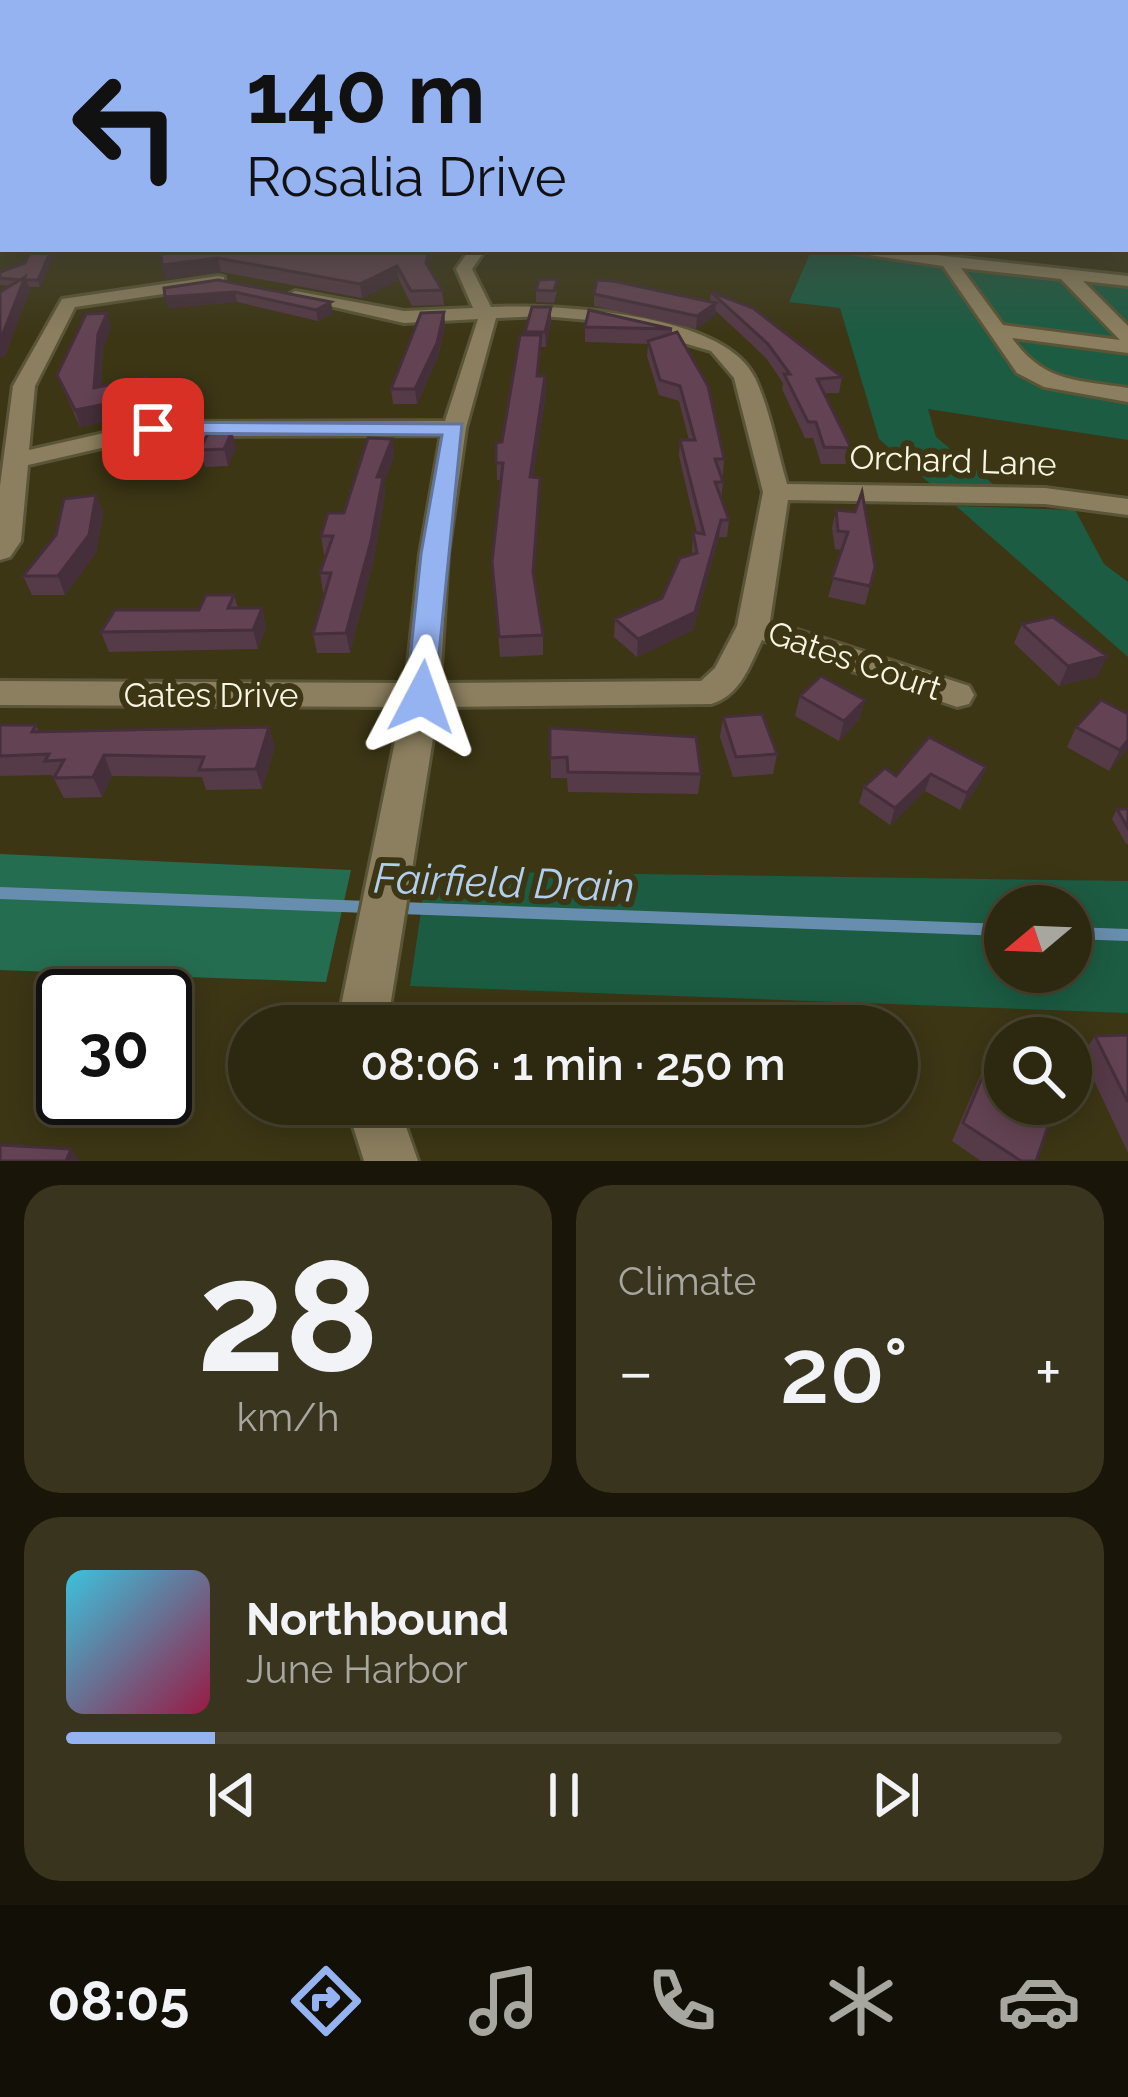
<!DOCTYPE html>
<html lang="en">
<head>
<meta charset="utf-8">
<style>
	:root { --surface:#2d2810; --page:#39341e; --text:#f1f3f6; --muted:#a7a69f; --line:#484430; --accent:#95b2f1 }
	body { margin:0; font-family:Raleway,sans-serif; background:var(--page); color:var(--text); height:100vh; display:flex; flex-direction:column; font-size:45px; white-space:nowrap }
	* { box-sizing:border-box; margin:0 }
	p { font-size:39px; color:var(--muted) }
	.icon { flex:none; width:66px; height:66px; fill:none; stroke:currentColor; stroke-width:2; stroke-linecap:round; stroke-linejoin:round }
	.map { position:relative; height:1161px; overflow:hidden }
	.sheet { display:flex; flex-direction:column; gap:24px; padding:24px; background:#191609; flex:1 }
	.sheet>* { flex:none }
	.top-card { position:absolute; left:0px; top:0px; width:1128px; height:252px; box-shadow:0 6px 30px #0003,0 0 0 3px var(--line); background:#95b2f1; color:#111; overflow:hidden }
	.needle { width:78px; rotate:251deg }
	.controls { position:absolute; left:984px; top:885px; display:grid; gap:24px }
	.controls a { display:grid; place-items:center; width:108px; height:108px; border-radius:50%; background:var(--surface); box-shadow:0 6px 30px #0003,0 0 0 3px var(--line); font-size:60px }
	.speed { position:absolute; left:36px; top:969px; display:flex; gap:24px; font-size:60px; font-weight:700; text-align:center }
	.speed>* { display:grid; place-content:center; width:156px; height:156px; border-radius:50%; background:var(--surface); box-shadow:0 6px 30px #0003,0 0 0 3px var(--line); line-height:1 }
	.speed .limit { border:6px solid #111; border-radius:18px; background:#fff; color:#111 }
	.pin { position:absolute; display:grid; place-items:center; width:102px; height:102px; color:#fff; margin:-51px; border-radius:24px; box-shadow:0 6px 18px #0006 }
	.me { position:absolute; width:132px; margin:-66px; rotate:4deg; stroke-linejoin:round; filter:drop-shadow(0 0 9px #0008) }
	.turn { display:flex; align-items:center; gap:42px; height:252px; padding:0 48px; font-size:54px }
	.turn .icon { width:156px; height:156px; stroke-width:2.5 }
	.turn b { display:block; font-size:84px; line-height:102px }
	.big { font-size:90px; font-weight:600; line-height:1.1 }
	.sheet .card { flex:1; display:flex; flex-direction:column; justify-content:center; gap:18px; min-width:0; padding:0 42px; border-radius:36px; background:var(--page) }
	.sheet .dial { align-items:center; gap:0 }
	.dial b { font-size:156px; line-height:1 }
	.song { display:flex; align-items:center; gap:36px }
	.cover { width:144px; height:144px; border-radius:18px; background:linear-gradient(135deg,hsl(190 70% 55%),hsl(340 70% 35%)) }
	.played { height:12px; border-radius:6px; background:linear-gradient(90deg,var(--accent) 15%,var(--line) 15%) }
	.keys { display:flex; justify-content:space-around; direction:ltr }
	.heat { display:flex; justify-content:space-between; align-items:center; font-size:66px; direction:ltr }
	.sheet .tiles { flex:1; display:grid; gap:24px; grid-template-columns:1fr 1fr }
	.card:last-child { grid-column:span 2 }
	.trip { position:absolute; left:228px; top:1005px; width:690px; height:120px; border-radius:60px; background:var(--surface); box-shadow:0 6px 30px #0003,0 0 0 3px var(--line); font-weight:600; line-height:120px; text-align:center }
	.tabs { display:flex; height:192px; justify-content:space-around; align-items:center; background:#121006; color:var(--muted) }
	.tabs .icon { width:84px; height:84px }
	.tabs .current { color:var(--accent) }
	.tabs b { font-size:54px; color:var(--text) }
	.map>svg:first-child { display:block }
</style>
</head>
<body>
<div class="map">
<svg width="1128" height="1161" viewBox="0 0 1128 1161">
	<rect width="100%" height="100%" fill="#3c3615"/>
	<path fill="#1c5c43" fill-rule="evenodd" d="M812,249L1128,283V440L928,409L936,437L999,489L934,487L879,439L840,308L789,302Z
		M956,506L1075,510L1104,564L1128,582V657Z
		M427,871L1128,881V1013L410,986ZM1071,906V972H1005V906Z"/>
	<path fill="#256d51" d="M0,854L351,870L326,982L0,970Z"/>
	<g fill="none" stroke-linecap="round" stroke-linejoin="round">
		<path stroke="#688eaf" stroke-width="12" d="M0,893L368,907
			M401,908L1005,930
			M1071,933L1128,935"/>
		<g stroke="#5a5536" stroke-width="6">
			<path id="minor" d="M1125,184L1128,185V193L1125,192Z
				M470,249H486L472,269L491,307C556,304 724,312 755,378C770,410 777,450 787,484L1045,488L1128,499V515L1045,504L788,500L770,621L969,686L974,695L969,704L957,707L762,640C750,665 740,696 711,704L438,707L387,1026H337L402,707L0,705V681L406,683L420,554L441,435L153,436L28,465L21,541L10,557L0,560V486L13,386L62,299L218,276L224,277V285L75,307L35,386L29,450L153,422L445,421L478,319L404,323L286,296L295,291L404,311L473,308L456,269ZM543,316L612,322L711,351L734,378L763,492L737,626L715,668L701,681L440,683L448,554L466,428L496,318Z
				M829,249H881L1128,276V286L1083,281L1128,326V353L1012,338C1044,383 1077,380 1128,388V402L1044,387L1017,373L943,266ZM961,268L1061,279L1120,340L1003,325Z
				M346,1104H398L418,1161H364Z"/>
		</g>
		<g stroke="#5a5536" stroke-width="6">
			<path id="major" d="M1125,172H1128V178H1125Z
				M0,212H3V220H0Z"/>
		</g>
		<use href="#minor" fill="#8c7f5f" fill-rule="evenodd"/>
		<use href="#major" fill="#e2c785" fill-rule="evenodd"/>
	</g>
	<path fill="#553a47" d="M1125,193H1128V239L1125,237Z
		M236,249H446L431,258L429,268L442,290L444,305L412,306L399,280L362,298L221,272L165,279Z
		M55,253L40,287H28L30,290L5,356L0,357V292L11,286L0,285V272Z
		M218,280L333,313L318,321L237,302L168,308L165,297Z
		M536,290L557,291L554,303L536,302Z
		M711,292L842,377L839,393H824L851,448L847,464H821L813,438H805L782,389L783,383L766,358L716,311L715,315L696,329L594,306V294L710,301Z
		M551,307V321L546,347H541L538,376H545L546,392L533,478H540L534,580L543,635V655L500,657L492,562L501,480H497L496,443L502,442L525,332Z
		M444,312L445,325L438,357L417,404H393L391,389Z
		M111,327L103,349L101,386L157,394L162,410L80,427L57,375Z
		M585,327L672,329V334L724,459L723,475H721L723,482L721,499L729,520L727,537H719L693,630L637,657L614,637L615,619L662,598L692,554L693,532L697,533L679,456L680,440H689L679,401L659,395L647,356L648,344L585,342Z
		M392,439L394,456L384,483L385,494L374,559L350,653H317L313,634L326,592H323L320,573L326,555H324L321,536L344,513Z
		M236,447L228,466L205,467L200,450Z
		M96,495L103,513L96,553L65,595H32L23,576Z
		M836,510L875,567L865,605L828,597L842,550L835,549L832,528Z
		M234,595L238,608H262L266,627L258,649L109,652L101,632L199,610Z
		M1022,624L1098,676L1059,686L1014,643Z
		M800,696L865,700L859,720L839,741L795,716Z
		M723,717L777,754L773,774L733,777L720,737Z
		M0,725H36L39,732L269,727L275,747L262,789L206,790L202,777L112,776L102,797L64,798L52,775L0,776Z
		M1076,727L1128,748L1109,771L1067,747Z
		M550,728L701,774L698,794L568,792L567,778H551Z
		M986,767L979,784L960,810L925,791L890,825L859,803L864,787L896,776Z
		M1117,809H1128V844H1126L1112,819Z
		M1128,1035V1153L1082,1055L1095,1036Z
		M998,1040L1036,1161H981L952,1141L987,1060Z"/>
	<path fill="#452f3a" d="M52,249L55,253L40,287L38,280Z
		M429,249H446L431,258L427,277L426,263Z
		M218,258L221,272L165,279L162,265Z
		M397,266L399,280L362,298L360,284Z
		M25,277L30,290L5,356L0,357V341Z
		M235,292L237,302L168,308L165,297Z
		M331,302L333,313L318,321L316,310Z
		M716,303L715,315L696,329L697,316Z
		M551,307V321L546,347L545,332Z
		M444,312L445,325L438,357L417,404L415,389Z
		M107,313L111,327L103,349L100,404L94,388L98,334Z
		M545,376L546,392L531,495L530,477Z
		M157,394L162,410L80,427L75,410Z
		M232,431L236,447L228,466L224,449Z
		M392,439L394,456L384,483L385,494L374,559L350,653L346,633L377,477Z
		M540,478V495L534,590L533,572Z
		M96,495L103,513L96,553L65,595L58,576Z
		M721,520L719,537L693,630L637,657L638,639Z
		M262,608L266,627L258,649L253,630Z
		M1107,656L1098,676L1059,686L1068,666Z
		M865,700L859,720L839,741L844,721Z
		M269,727L275,747L262,789L256,769Z
		M1128,740V748L1109,771L1120,750Z
		M104,755L112,776L102,797L93,777Z
		M986,767L979,784L960,810L967,793Z
		M931,774L925,791L890,825L895,808Z
		M71,1149L79,1161H66Z"/>
	<path fill="#634353" stroke="#452f3a" stroke-width="3" d="M1125,193H1128V211L1125,209Z
		M32,249H52L38,280H24L25,277L21,280L0,278V272L25,263Z
		M235,249H429L426,263L442,290L411,291L397,266L360,284L218,258L162,265L161,254Z
		M25,277L0,341V292Z
		M557,279L554,291L536,290L539,280Z
		M218,280L331,302L316,310L235,292L165,297L164,288Z
		M597,280L613,281L716,303L697,316L594,294Z
		M711,292L753,308L842,377L817,379L851,448L824,447L816,422H808L784,374H790L768,344Z
		M532,307H551L545,332H525Z
		M589,310L672,329L585,327Z
		M444,312L437,343L415,389H391L421,313Z
		M107,313L98,334L94,388L147,377L157,394L75,410L57,375L86,314Z
		M677,332L708,386L724,459H715L723,482H715L729,520H721L695,612L638,639L615,619L662,598L680,558L697,553L693,532L704,534L680,440H695L680,386L660,380L648,341Z
		M520,335H541L537,376H545L530,477L540,478L533,572L543,635L499,637L492,562L503,463H496V443L502,442Z
		M209,431H232L224,449L200,450Z
		M368,438L392,439L377,477H383L371,541L346,633L313,634L331,573H320L333,536H321L328,513H344Z
		M862,492L875,567L870,586L832,578L848,532L838,531L836,510L855,512Z
		M96,495L89,535L58,576H23L56,535L64,499Z
		M206,595H234L228,608H262L253,630L101,632L115,610H199Z
		M1053,617L1107,656L1068,666L1022,624Z
		M821,676L865,700L844,721L800,696Z
		M1101,700L1128,714V740L1120,750L1076,727Z
		M762,714L777,754L736,757L723,717Z
		M0,725H36L32,732L269,727L256,769L199,770L204,757L104,755L93,777L54,778L64,760L45,761L49,754L0,756Z
		M550,728L696,737L701,774L568,772L567,757L550,758Z
		M929,737L986,767L967,793L931,774L895,808L864,787L885,768L896,776Z
		M1117,809H1128V828Z
		M1128,1035V1102L1095,1036Z
		M998,1040L1005,1045V1104H1046L1044,1110L1052,1115L1036,1161H1021L963,1123Z
		M0,1145L71,1149L66,1161H0Z"/>
	<linearGradient id="sky" x2="0" y2="1"><stop stop-color="#211e0c"/><stop offset="0.51" stop-color="#505246"/><stop offset="1" stop-color="#505246" stop-opacity="0"/></linearGradient>
	<rect width="1128" height="334" fill="url(#sky)"/>
	<path fill="#95b2f1" stroke="#61749d" stroke-width="3" d="M153,422L462,424L434,704H411L406,697L421,554L442,435L145,433V424Z"/>
	<g text-anchor="middle" stroke-width="12" stroke-linejoin="round" paint-order="stroke">
		<g font-size="33" fill="#f8f5e2" stroke="#3c3615">
			<text transform="translate(953 460) rotate(2)" y="12">Orchard Lane</text>
			<text transform="translate(855 660) rotate(19)" y="12">Gates Court</text>
			<text x="211" y="707">Gates Drive</text>
		</g>
		<g font-size="42" font-style="italic" fill="#b1cfee" stroke="#3c3615">
			<text transform="translate(504 882) rotate(2)" y="15">Fairfield Drain</text>
		</g>
	</g>
</svg>
<div class="controls">
<a><svg class="needle" viewBox="-14 -14 28 28"><path d="M0-13l5 13h-10z" fill="#e53935"/><path d="M0 13l5-13h-10z" fill="#a7a69f"/></svg></a>
<a><svg class="icon" aria-label="search" viewBox="0 0 24 24"><circle cx="10" cy="10" r="6"/><path d="M15 15l6 6"/></svg></a>
</div>
<div class="speed"><div class="limit">30</div></div>
<div class="pin" style="left:153px;top:429px;background:#d93025"><svg class="icon" aria-label="arrive" viewBox="0 0 24 24"><path d="M6 21V4h12l-3 4 3 4H6"/></svg></div>
<svg class="me" style="left:422px;top:697px" viewBox="-20 -20 40 40"><path d="M0-17L14 15 0 8-14 15z" fill="#95b2f1" stroke="#fff" stroke-width="4"/></svg>
<div class="trip">08:06 · 1 min · 250 m</div>
<div class="top-card">
<div class="turn"><svg class="icon" aria-label="left" viewBox="0 0 24 24"><path d="M17 20v-9H6M10 6l-5 5 5 5"/></svg><div><b>140 m</b>Rosalia Drive</div></div>
</div>
</div>
<section class="sheet">
<div class="tiles">
<div class="card dial"><b>28</b><p>km/h</p></div>
<div class="card"><p>Climate</p>
<div class="heat"><a>−</a><b class="big">20°</b><a>+</a></div>
</div>
<div class="card">
<div class="song"><i class="cover"></i><div><b>Northbound</b><p>June Harbor</p></div></div>
<div class="played"></div>
<div class="keys"><svg class="icon" aria-label="previous" viewBox="0 0 24 24"><path d="M18 5L8 12l10 7zM5 5v14"/></svg><svg class="icon" aria-label="pause" viewBox="0 0 24 24"><path d="M8 5v14M16 5v14"/></svg><svg class="icon" aria-label="next" viewBox="0 0 24 24"><path d="M6 5l10 7-10 7zM19 5v14"/></svg></div>
</div>
</div>
</section>
<nav class="tabs">
<b>08:05</b>
<svg class="icon current" aria-label="directions" viewBox="0 0 24 24"><path d="M12 3l9 9-9 9-9-9zM9 14v-3h6M13 9l2 2-2 2"/></svg>
<svg class="icon" aria-label="music" viewBox="0 0 24 24"><path d="M9 18V5l10-2v13"/><circle cx="6" cy="18" r="3"/><circle cx="16" cy="16" r="3"/></svg>
<svg class="icon" aria-label="phone" viewBox="0 0 24 24"><path d="M5 4h4l2 5-3 2q2 4 5 5l2-3 5 2v4C11 20 4 13 5 4z"/></svg>
<svg class="icon" aria-label="climate" viewBox="0 0 24 24"><path d="M12 3v18M4 7l16 10M4 17L20 7"/></svg>
<svg class="icon" aria-label="car" viewBox="0 0 24 24"><path d="M5 17H2v-5l4-1 3-4h7l3 4 3 1v5h-3M9 17h6M6 11h13"/><circle cx="7" cy="17" r="2"/><circle cx="17" cy="17" r="2"/></svg>
</nav>
</body>
</html>
